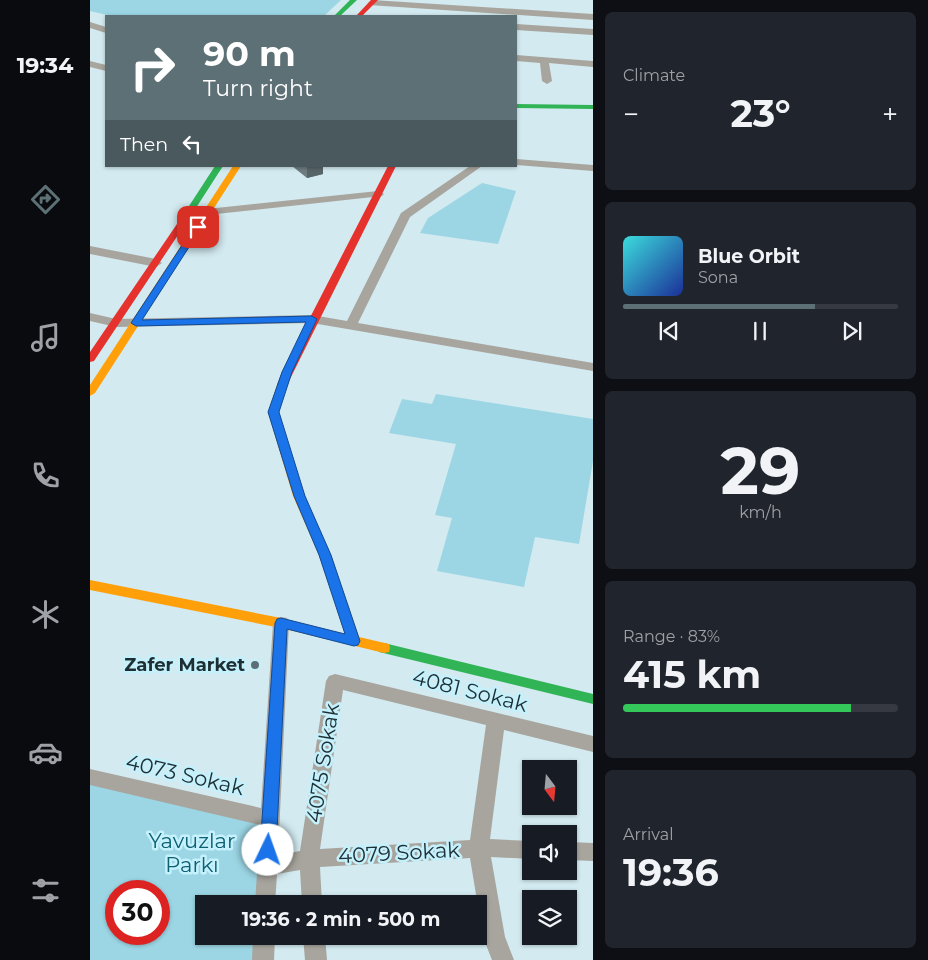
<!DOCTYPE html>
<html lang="en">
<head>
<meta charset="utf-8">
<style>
	:root { --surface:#171b24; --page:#20242c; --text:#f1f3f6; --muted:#9ea1a6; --line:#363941; --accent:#5d7076 }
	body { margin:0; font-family:Montserrat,sans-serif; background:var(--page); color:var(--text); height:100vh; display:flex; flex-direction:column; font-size:19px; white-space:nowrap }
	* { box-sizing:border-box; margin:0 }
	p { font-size:16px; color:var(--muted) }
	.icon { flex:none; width:28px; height:28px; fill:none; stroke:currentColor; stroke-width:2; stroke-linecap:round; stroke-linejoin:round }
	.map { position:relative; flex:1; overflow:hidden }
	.details { display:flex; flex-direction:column; gap:12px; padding:12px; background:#0d0f14; width:335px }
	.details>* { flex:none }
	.guide { position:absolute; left:15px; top:15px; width:412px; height:152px; border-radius:0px; box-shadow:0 1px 4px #0004; background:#5d7076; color:#fff; overflow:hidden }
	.needle { width:32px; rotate:164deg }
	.buttons { position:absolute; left:432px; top:760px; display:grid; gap:10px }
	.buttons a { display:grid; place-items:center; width:55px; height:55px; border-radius:0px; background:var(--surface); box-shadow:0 1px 4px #0004; font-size:25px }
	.speed { position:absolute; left:15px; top:880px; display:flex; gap:10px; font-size:25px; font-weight:700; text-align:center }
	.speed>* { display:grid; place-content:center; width:65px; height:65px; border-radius:50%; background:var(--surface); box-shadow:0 1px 4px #0004; line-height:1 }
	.speed .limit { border:8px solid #d22; background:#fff; color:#111 }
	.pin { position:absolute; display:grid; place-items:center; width:42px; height:42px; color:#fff; margin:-21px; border-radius:10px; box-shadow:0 2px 8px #0006 }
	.me { position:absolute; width:55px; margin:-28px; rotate:3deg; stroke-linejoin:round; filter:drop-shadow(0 0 4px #0008) }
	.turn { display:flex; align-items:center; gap:18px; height:105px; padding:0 15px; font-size:22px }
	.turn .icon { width:65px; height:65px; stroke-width:2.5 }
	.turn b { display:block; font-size:35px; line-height:42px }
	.then { display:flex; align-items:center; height:48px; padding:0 15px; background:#0003; gap:10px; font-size:19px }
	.big { font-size:38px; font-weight:700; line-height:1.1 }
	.details .tile { flex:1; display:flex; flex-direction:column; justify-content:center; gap:8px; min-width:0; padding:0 18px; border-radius:8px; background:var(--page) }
	.details .dial { align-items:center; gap:0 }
	.dial b { font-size:65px; line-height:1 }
	.song { display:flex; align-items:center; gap:15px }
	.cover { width:60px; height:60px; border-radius:8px; background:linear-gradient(135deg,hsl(180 70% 55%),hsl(230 70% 35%)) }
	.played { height:5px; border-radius:2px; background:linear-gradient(90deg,var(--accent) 70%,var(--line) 70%) }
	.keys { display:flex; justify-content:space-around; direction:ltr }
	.heat { display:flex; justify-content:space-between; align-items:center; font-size:28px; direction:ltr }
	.charge { height:8px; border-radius:4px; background:linear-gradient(90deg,#34c759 83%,var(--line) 0) }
	.trip { position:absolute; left:105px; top:895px; width:292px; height:50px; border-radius:0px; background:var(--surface); box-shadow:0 1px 4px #0004; font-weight:700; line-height:50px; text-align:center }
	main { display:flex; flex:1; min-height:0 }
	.tabs { display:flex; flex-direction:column; width:90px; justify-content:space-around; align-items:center; background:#090b0e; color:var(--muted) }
	.tabs .icon { width:35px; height:35px }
	.tabs .active { color:var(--accent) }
	.tabs b { font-size:22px; color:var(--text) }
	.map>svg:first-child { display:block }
</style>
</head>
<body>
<main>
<nav class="tabs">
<b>19:34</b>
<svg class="icon active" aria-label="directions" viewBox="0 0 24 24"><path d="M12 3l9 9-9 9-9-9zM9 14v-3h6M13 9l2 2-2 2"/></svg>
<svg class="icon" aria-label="music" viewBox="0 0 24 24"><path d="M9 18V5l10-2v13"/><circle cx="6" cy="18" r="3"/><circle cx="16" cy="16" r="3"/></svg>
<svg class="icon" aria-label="phone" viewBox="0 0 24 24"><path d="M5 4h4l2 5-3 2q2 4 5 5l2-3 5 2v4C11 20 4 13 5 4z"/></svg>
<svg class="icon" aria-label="climate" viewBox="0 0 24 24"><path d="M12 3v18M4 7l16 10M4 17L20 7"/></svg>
<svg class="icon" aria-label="car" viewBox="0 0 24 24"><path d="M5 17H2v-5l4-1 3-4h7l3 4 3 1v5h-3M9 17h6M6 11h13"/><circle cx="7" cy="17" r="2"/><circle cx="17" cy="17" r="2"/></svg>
<svg class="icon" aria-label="filters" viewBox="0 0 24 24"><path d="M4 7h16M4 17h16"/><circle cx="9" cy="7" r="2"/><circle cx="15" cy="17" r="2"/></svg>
</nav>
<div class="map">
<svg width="503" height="960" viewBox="0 0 503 960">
	<rect width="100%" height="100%" fill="#d2eaf0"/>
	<path fill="#9cd6e4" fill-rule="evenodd" d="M0,0H251L234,16H21L0,11Z
		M392,183L426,191L408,244L330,233L338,218Z
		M346,394L503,419V461L489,544L445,537L434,587L347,571L362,518L345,515L366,444L299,433L312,399L342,404Z
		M0,779L180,819L177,904H114V936H175V960H0ZM26,891H69V934H26Z"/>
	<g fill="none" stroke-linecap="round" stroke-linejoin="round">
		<path fill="#a8a59e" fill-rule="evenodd" d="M282,0L503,14V20L279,5L278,3Z
			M0,22L16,27V33L0,28Z
			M426,24L503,29V35L426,30Z
			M426,55L503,61V67L459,63L462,81L457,84L452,81L450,63L426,61Z
			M0,61L16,65V71L0,67Z
			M426,159L503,165V171L426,165Z
			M380,166H392L320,217L268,323L503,363V371L222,323L26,327L0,321V313L26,319L222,315L257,321L311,213Z
			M288,191L294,194L292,196L117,215L111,212L117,209Z
			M0,246L66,259L72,263L66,267L0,254Z
			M191,617L197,618L199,623L188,855L210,851L236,681L239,676L245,674L503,736V752L414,730L400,839L441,841V859L401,857L415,937L424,960H402L393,937L380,858L230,867L232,904H212L210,870L187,874L185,904H165L170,825L0,785V769L171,808L183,623L185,618ZM253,690L396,725L380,840L230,849Z
			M479,842L503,843V861L479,860Z
			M163,936H185L184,960H162Z
			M213,936H235L237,960H215Z"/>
		<path fill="#30b455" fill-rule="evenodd" d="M260,0H267L250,16H244Z
			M426,104L503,105V109L426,108Z
			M125,166H133L95,225H89L88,223Z
			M294,643L503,694V704L289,652L288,648L289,644Z"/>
		<path fill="#ff9f0a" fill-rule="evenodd" d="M143,166H151L5,393L0,396V385Z
			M192,382L197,385L188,412L215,496L241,555L269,637L299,644L300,648L299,652L294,653L191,628L0,590V580L191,618L255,634L229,555L203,496L178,412L187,385Z"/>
		<path fill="#e5322d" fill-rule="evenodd" d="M281,0H288L272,16H266Z
			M298,166H306L197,385L196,387H188L187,385L192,372Z
			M92,220L96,223L4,361L0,362V352L89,221Z"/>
	</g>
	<path fill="#6c7c80" d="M202,166H233V174L217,178Z"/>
	<path fill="#586568" d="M217,166H233V174L217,178Z"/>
	<path fill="#1a73e8" stroke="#114b97" d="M108,224L112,227L52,320L222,316L227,319L202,372L189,412L215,496L241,555L270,641L268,645L264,646L197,629L186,850L183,855L178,857L172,855L170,850L185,623L187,619L191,618L255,634L229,555L204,496L178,412L192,372L216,322L46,326L41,323L104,227Z"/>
	<circle fill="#5d7076" stroke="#c5f1fd" stroke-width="2" cx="165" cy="665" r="5"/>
	<g text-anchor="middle" stroke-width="5" stroke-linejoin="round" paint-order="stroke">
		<g font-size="18" font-weight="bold" fill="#1e2f34" stroke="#c5f1fd" text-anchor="end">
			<text x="155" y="671">Zafer Market</text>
		</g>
		<g font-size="21" fill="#1e2f34" stroke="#c5f1fd">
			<text transform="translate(380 691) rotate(14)" y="7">4081 Sokak</text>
			<text transform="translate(233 763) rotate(-81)" y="7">4075 Sokak</text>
			<text transform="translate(95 775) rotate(13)" y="7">4073 Sokak</text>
			<text transform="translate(309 853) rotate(-3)" y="7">4079 Sokak</text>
		</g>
		<g font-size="21" fill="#0d6173" stroke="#c5f1fd">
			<text x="102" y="848">Yavuzlar<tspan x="102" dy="24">Parkı</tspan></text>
		</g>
	</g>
</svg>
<div class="buttons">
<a><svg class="needle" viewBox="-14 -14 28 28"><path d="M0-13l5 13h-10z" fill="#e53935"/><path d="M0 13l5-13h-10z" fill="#9ea1a6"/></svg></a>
<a><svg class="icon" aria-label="sound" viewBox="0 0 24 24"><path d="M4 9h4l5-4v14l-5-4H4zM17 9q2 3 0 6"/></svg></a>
<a><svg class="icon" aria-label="layers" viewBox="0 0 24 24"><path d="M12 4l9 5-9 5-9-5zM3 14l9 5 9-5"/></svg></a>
</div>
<div class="speed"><div class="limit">30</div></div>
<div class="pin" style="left:108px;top:227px;background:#d93025"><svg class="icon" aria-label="arrive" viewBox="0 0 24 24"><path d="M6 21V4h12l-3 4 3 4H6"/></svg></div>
<svg class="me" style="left:178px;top:850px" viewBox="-20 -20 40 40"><circle r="19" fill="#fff"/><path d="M0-13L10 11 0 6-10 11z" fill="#1a73e8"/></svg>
<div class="trip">19:36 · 2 min · 500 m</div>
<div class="guide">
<div class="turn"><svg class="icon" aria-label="right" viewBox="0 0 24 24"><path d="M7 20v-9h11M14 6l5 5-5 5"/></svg><div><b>90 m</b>Turn right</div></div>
<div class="then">Then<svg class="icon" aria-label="left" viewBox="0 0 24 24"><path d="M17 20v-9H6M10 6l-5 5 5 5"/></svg></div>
</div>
</div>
<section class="details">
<div class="tile"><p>Climate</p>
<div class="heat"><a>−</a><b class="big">23°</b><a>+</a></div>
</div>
<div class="tile">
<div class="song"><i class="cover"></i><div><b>Blue Orbit</b><p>Sona</p></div></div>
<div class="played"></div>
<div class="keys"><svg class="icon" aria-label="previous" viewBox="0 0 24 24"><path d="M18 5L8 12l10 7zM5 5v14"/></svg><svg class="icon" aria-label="pause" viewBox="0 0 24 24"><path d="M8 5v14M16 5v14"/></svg><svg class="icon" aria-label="next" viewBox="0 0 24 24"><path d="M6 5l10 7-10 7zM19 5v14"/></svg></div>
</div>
<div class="tile dial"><b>29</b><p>km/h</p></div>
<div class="tile"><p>Range · 83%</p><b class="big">415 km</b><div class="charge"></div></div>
<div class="tile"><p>Arrival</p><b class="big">19:36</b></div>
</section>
</main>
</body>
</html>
